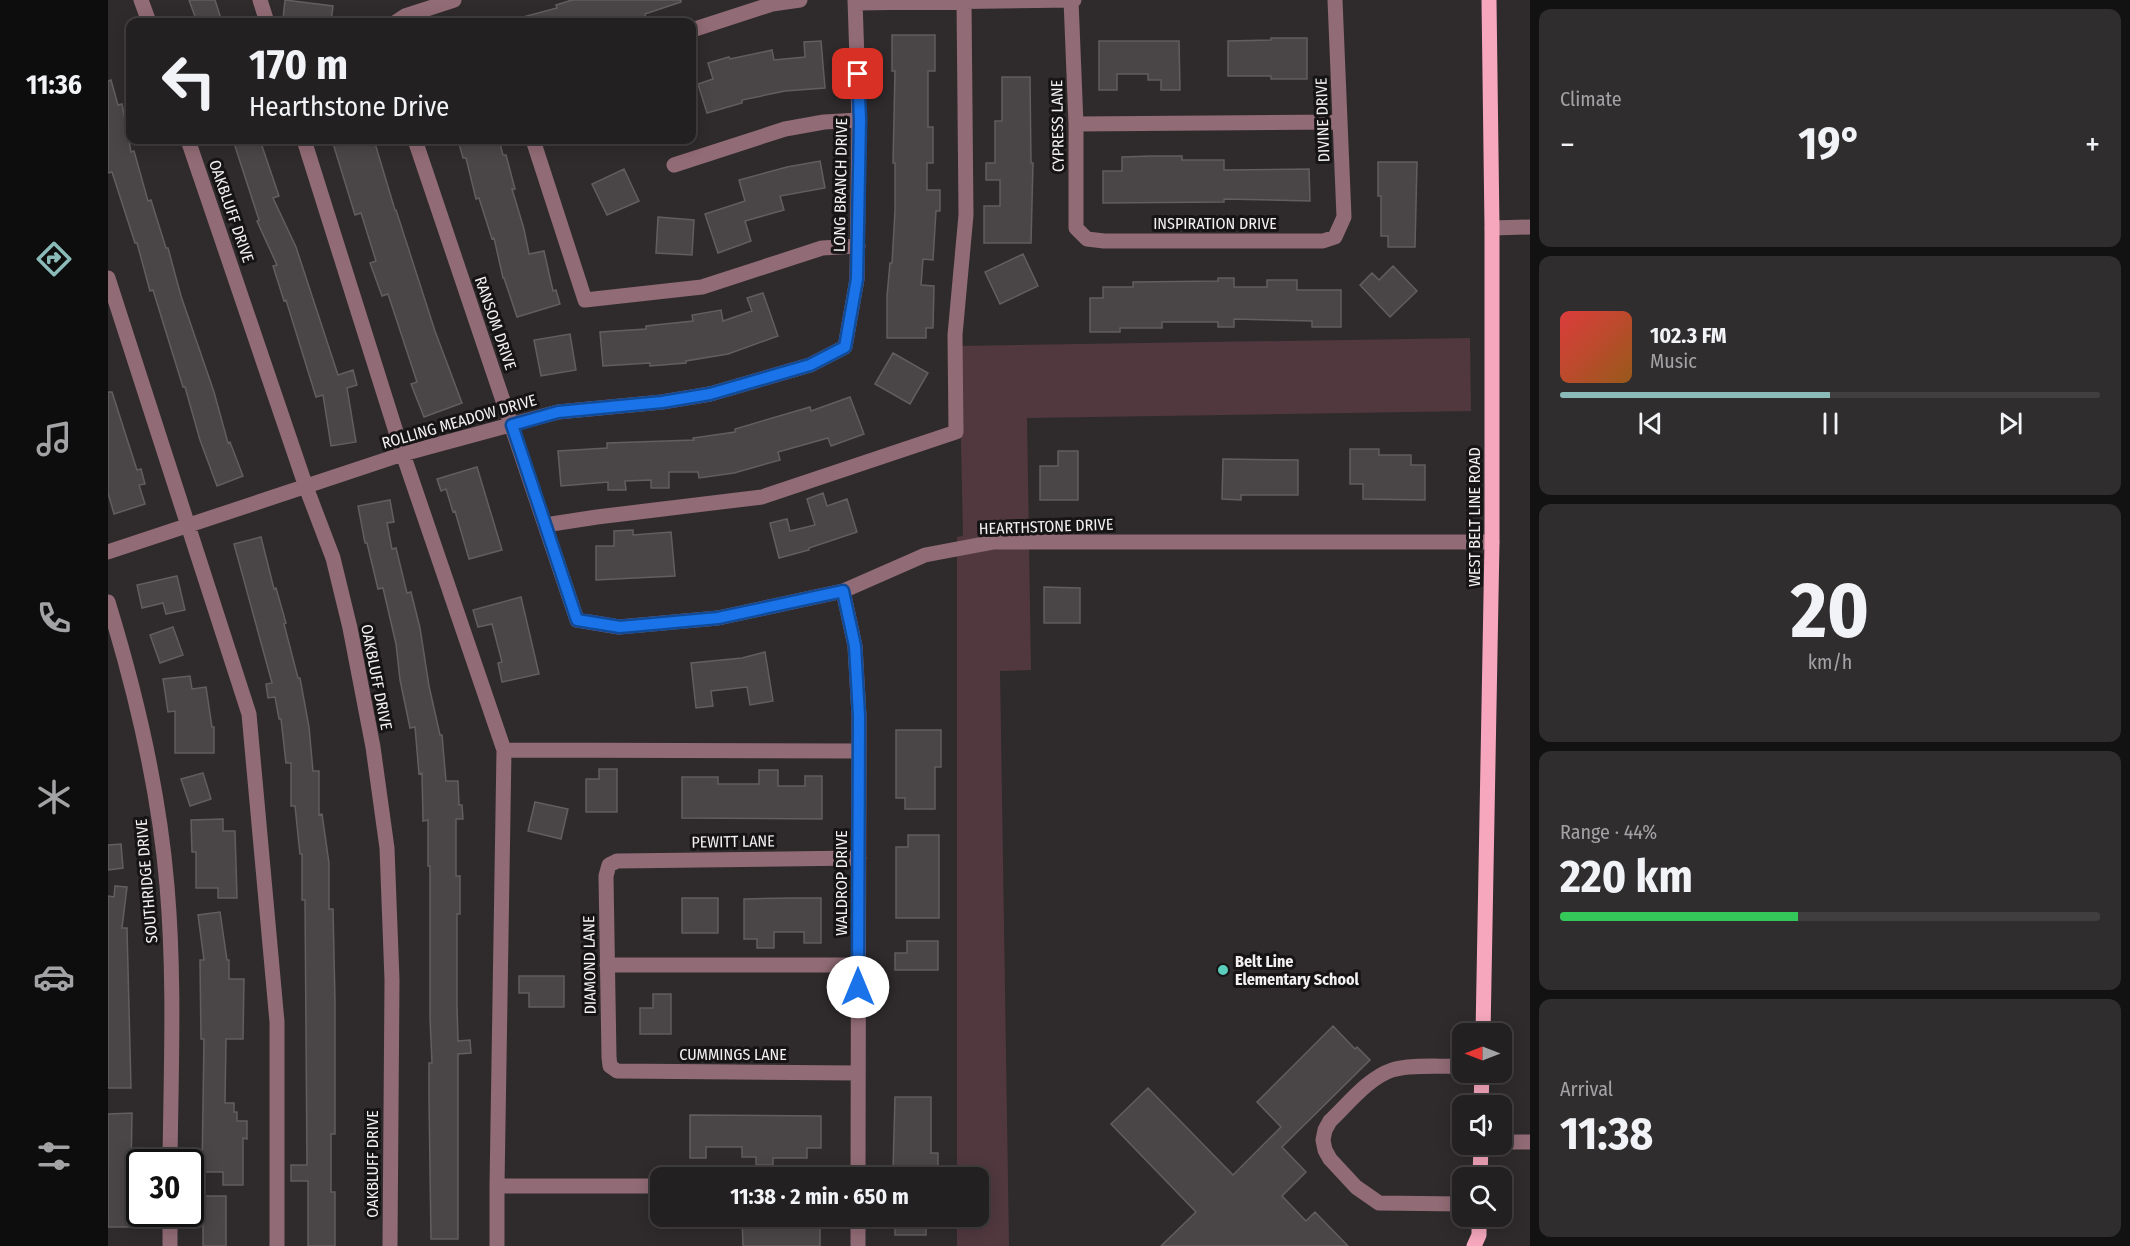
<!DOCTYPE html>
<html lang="en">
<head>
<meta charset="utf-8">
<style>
	:root { --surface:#232021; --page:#2f2d2e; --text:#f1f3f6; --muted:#a3a3a5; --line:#403e3f; --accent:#8bbbb9 }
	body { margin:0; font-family:"Fira Sans Condensed",sans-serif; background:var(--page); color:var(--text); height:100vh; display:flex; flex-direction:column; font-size:22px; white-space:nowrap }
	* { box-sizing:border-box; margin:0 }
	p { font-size:20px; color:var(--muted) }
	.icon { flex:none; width:33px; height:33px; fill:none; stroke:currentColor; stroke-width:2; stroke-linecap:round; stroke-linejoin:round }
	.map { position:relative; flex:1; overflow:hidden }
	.panel { display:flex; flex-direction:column; gap:9px; padding:9px; background:#131212; width:600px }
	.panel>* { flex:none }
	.top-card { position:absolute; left:18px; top:18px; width:570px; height:126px; border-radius:12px; box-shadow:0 3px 15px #0003,0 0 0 2px var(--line); background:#232021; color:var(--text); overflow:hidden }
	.needle { width:39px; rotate:270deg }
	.controls { position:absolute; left:1344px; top:1023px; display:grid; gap:12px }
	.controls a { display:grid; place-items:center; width:60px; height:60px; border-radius:12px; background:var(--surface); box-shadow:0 3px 15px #0003,0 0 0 2px var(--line); font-size:30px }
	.speed { position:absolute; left:18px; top:1149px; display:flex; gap:12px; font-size:30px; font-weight:700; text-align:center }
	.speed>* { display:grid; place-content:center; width:78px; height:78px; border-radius:50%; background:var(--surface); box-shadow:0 3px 15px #0003,0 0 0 2px var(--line); line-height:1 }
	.speed .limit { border:3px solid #111; border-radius:9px; background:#fff; color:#111 }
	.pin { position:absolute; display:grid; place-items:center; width:51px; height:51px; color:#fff; margin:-26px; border-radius:12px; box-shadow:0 3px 9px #0006 }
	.me { position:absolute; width:66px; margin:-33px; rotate:0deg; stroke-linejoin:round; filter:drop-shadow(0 0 4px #0008) }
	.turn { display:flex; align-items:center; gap:21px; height:126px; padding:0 24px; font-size:27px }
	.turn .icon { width:78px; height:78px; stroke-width:2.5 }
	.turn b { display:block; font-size:42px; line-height:51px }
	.big { font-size:45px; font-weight:700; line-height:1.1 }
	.panel .widget { flex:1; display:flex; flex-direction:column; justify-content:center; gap:9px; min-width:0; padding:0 21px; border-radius:12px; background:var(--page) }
	.panel .dial { align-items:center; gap:0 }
	.dial b { font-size:78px; line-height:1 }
	.song { display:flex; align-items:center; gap:18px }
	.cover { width:72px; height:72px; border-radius:9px; background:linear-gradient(135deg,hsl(0 70% 55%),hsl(30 70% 35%)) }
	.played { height:6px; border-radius:3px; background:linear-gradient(90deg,var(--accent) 50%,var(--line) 50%) }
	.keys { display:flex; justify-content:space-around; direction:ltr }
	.heat { display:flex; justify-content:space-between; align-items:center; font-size:33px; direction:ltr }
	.charge { height:9px; border-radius:4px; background:linear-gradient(90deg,#34c759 44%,var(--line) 0) }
	.trip { position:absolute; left:542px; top:1167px; width:339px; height:60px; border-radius:12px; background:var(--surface); box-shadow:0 3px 15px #0003,0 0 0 2px var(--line); font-weight:700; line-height:60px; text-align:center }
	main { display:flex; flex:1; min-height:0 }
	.menu { display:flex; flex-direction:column; width:108px; justify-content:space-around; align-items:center; background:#0e0d0d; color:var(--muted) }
	.menu .icon { width:42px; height:42px }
	.menu .active { color:var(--accent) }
	.menu b { font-size:27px; color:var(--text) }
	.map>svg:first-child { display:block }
</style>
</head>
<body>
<main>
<nav class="menu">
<b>11:36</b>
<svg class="icon active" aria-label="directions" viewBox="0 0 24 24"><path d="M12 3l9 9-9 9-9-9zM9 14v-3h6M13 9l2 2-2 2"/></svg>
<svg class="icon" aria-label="music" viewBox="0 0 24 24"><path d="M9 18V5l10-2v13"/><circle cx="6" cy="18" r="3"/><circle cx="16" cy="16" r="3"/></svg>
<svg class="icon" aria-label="phone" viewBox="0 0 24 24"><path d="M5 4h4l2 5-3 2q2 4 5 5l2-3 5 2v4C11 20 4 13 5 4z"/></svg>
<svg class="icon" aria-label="climate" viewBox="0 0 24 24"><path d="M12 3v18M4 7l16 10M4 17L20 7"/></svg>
<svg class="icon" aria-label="car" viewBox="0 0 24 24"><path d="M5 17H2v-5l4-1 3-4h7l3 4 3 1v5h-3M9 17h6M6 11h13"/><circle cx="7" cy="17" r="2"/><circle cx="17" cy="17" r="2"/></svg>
<svg class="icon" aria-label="filters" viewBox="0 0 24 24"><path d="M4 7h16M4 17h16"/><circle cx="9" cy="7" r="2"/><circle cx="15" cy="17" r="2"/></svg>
</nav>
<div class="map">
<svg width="1422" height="1246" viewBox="0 0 1422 1246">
	<rect width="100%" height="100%" fill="#2f2b2c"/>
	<path fill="#51383f" d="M1362,338L1363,411L919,418L923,670L892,671L901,1246H849V1217L870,1216V1178L849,1177V537L855,536L851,346Z"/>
	<path fill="#4a4647" stroke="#625e5f" stroke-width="1.5" d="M81,0H107L114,22H89Z
		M177,0L225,6L223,22H188V20L175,19Z
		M464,0H573V2L537,14L538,19L527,22H411V18L449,8L448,5Z
		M784,35H827V71H820V127H825V163H819V190H832V211H828L825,260L815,259L813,285L826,286L825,328H818V338H779V296L782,263H784L787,211V163H785L787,71H784Z
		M1163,38H1199V79H1163V76H1120V41L1163,40Z
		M713,41L717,88L677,91L634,100V103L599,113L590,84L605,79L600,63L621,57L622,59L664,50L666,60L697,57L696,42Z
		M991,41H1071L1072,90H1053V80H1040V74H1009V90H991Z
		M894,77H922L923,163H925L923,243H876V206H892V180H878V163H887V121H894Z
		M3,80L10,105L14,104L23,152L26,151L40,201L43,200L58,248H60L73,296L106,392L120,443L122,442L135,476L109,486L92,440L77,387H75L45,290L42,291L29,243H27L4,172L0,173V81Z
		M125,140H152L171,196L165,198L188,247L230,375L245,370L249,385L239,388L248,442L223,446L215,395L208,397L178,300L176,301L165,266L169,265L149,221L151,220Z
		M224,140H266L287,210H288L327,331L354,403L316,417L303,384L309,382L280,294L274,296L262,263L268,261L253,213L247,215Z
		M350,140H391L395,155H398L407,189H404L416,229L421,254L436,251L445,291L448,290L452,304L409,317L396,278H395L386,238L384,239L371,198L368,199L358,158H355Z
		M1044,156H1074V160H1116V170L1201,169L1202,201L1116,199V202L995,203V171H1014V157Z
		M712,161L717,188L672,196L676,210L637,221L643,241L610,253L597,214L637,201L631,180L679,167Z
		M1270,162H1309L1307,247H1280V236H1273V196H1270Z
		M516,169L531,201L499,215L484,184Z
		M550,217L586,220L584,255L548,253Z
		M915,254L930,286L892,304L877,272Z
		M1285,266L1309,291L1282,317L1252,285L1264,273L1271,280Z
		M1110,278H1126V287H1159V280H1189V290H1233V327H1204V321L1126,319V327H1110V322H1054V328H1012V332H982V298H995V287H1025V282L1110,281Z
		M655,293L670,336L620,354L578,361V363L542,366V363L495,366L492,332L538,329V326L585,321L584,315L613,310L615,321L644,311L639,298Z
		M462,334L468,370L433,376L426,340Z
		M785,353L820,373L802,404L767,384Z
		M0,392H4L29,470L33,469L37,484L31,485L37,504L6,514L0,493Z
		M742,397L756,434L723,446L720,438L670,452L672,460L626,473L591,478L590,472H561V488H543V480L517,481L518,490H500V482L453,486L450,451L499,448V443L586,440L585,438L627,432V429L702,407L703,411Z
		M1242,449H1271V455H1303V465H1317V500L1255,499V484H1242Z
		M950,451H970V500H932V466H950Z
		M1115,459L1190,460V495H1133V500L1114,499Z
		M369,467L394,550L361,559L347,511L345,512L338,489L333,491L329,479Z
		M715,493L719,506L739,499L749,532L701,548V550L671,558L662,523L679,519L682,531L707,525L699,499Z
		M282,500L286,522L279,523L284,549L288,548L299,593L303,592L312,628L321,686L332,735H334L338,781H350L351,805H354L355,819H348V876H352V914H349V1005L350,1041L362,1040L363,1053L350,1054V1239H323L321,1099V1063H324L322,1018V866H320V820L315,821L314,773L311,774L307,727L302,728L292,680L288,644L275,588L270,589L259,543H257L250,506Z
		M525,530V535L563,532L567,576L488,580V546H506V531Z
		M153,537L166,589L168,588L178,623L176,624L190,678H192L201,727L205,771H211V815L214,814L221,863V909H225L227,1001V1134H223V1192H227V1246H200V1181H183V1165H199L197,900H194V854H192L187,806H183V763H178L173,719H171L167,697L160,698L158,684L164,683L126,544Z
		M69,576L77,610L58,614L55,603L34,608L29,585Z
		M936,587L972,588V623H936Z
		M413,597L431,674L394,682L390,663L394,662L384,624L370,627L365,610Z
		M65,627L75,655L52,663L42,635Z
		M657,652L665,701L642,705L639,687L603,691L605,706L588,708L583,663L634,658Z
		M82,676L84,689L98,687L104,727H106V753H67V711L60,712L55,679Z
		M788,730H833V767H827V809H797V798H788Z
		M491,769H509V812H478V779H491Z
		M651,770H670V786H697V776H714V819L574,818V777H610V784H651Z
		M95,773L103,799L82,806L73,779Z
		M427,802L460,809L453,839L420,831Z
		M115,819V831H127L129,898H110V888H88V852H84L83,820Z
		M800,835H831V918H788V847H800Z
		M13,844L15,868L0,870V845Z
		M7,886L19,887L14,928H19L23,1088H0V896L6,897Z
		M574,898H610V933H574Z
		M683,898H713V943H696V932H666V948H649V939H636V899Z
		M112,912L119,960H121V979H136L135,1039H118L117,1103H126V1112H129V1121H139V1139L135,1138V1185H115V1172H94L96,1039H93L92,960H96L90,915Z
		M799,941H830V970H787V953H799Z
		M411,976H456V1007H421V993H411Z
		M545,994H563V1034H532V1008H545Z
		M1225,1026L1247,1049L1249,1047L1262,1060L1174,1147L1198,1172L1174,1196L1198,1221L1207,1212L1240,1246H1053L1088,1212L1003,1124L1040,1088L1125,1175L1173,1127L1149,1102Z
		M787,1097H823V1153H830V1178H799V1170H785Z
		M24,1113L22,1227H0V1114Z
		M582,1115L713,1116V1148H699V1158H665V1165H648V1157H634V1147H598V1158H582Z
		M95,1196H118V1246H95Z
		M649,1216L712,1218V1246H635L634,1220L649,1219Z
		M787,1216H818V1235H787Z"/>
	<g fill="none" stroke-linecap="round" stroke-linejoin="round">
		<path stroke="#916b75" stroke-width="15" d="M33,0L41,22
			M152,0L159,22
			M963,0L968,124V228L979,239L996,241H1215L1227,237L1236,217L1227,0
			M747,3L966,0
			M288,22L297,16L346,0
			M584,30L664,4L692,0
			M968,124L1232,122
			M80,140L198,487L225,558L242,628L265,747L279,848L284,980L282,1246
			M196,140L295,454L396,750L751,751
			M307,140L469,620L511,627L610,618L735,591L817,555L886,542H1384
			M425,140L477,300L594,287L714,248L750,246
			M566,165L677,129L716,122L751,120
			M1384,228L1422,227
			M0,278L141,714L169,1022V1246
			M437,525L489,517L654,497L848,432L847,335L858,215L856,0
			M0,552L295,454L450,412L554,402L602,394L702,365L737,347L749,279L751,120L747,0
			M735,591L747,646L751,716L750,1178
			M0,602C28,693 51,790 59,886C67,978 63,1070 62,1162
			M499,965H750
			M1354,1066C1335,1067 1301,1064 1284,1070C1260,1078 1240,1104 1222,1121L1217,1130L1215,1140L1217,1150L1222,1159L1248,1187L1271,1203L1354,1204
			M750,1073L509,1071L502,1066L501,1057L498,876L501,865L509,861L751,858
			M1394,1142H1422
			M389,1186L396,750
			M62,1246V1214
			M389,1246V1186H552
			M750,1246V1216"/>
		<path stroke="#f6a7bd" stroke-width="15" d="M1375,1034L1384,542V228L1381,0
			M1373,1106L1374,1072
			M1372,1178L1373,1144
			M1366,1246L1371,1235V1216"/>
	</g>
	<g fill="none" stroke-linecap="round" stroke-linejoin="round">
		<g stroke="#114b97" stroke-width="15">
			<path id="route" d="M750,74L752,120L749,279L737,347L702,365L602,394L554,402L450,412L404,425L469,620L512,627L610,618L735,591L747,646L751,716L750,987"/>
		</g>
		<use href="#route" stroke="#1a73e8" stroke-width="10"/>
	</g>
	<circle fill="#5bcebc" stroke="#161415" stroke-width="2" cx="1115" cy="970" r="6"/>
	<g text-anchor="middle" stroke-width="6" stroke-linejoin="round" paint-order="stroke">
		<g font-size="16" fill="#f2f0f0" stroke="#161415">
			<text transform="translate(1214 120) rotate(-92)" y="6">DIVINE DRIVE</text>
			<text transform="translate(949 126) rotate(-91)" y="6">CYPRESS LANE</text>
			<text transform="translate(732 185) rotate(-89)" y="6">LONG BRANCH DRIVE</text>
			<text transform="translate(124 211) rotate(71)" y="6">OAKBLUFF DRIVE</text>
			<text x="1107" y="229">INSPIRATION DRIVE</text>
			<text transform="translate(388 323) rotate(71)" y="6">RANSOM DRIVE</text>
			<text transform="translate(351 421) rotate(-16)" y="6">ROLLING MEADOW DRIVE</text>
			<text transform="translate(1366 517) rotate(-90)" y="6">WEST BELT LINE ROAD</text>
			<text transform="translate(938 526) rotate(-2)" y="6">HEARTHSTONE DRIVE</text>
			<text transform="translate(269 677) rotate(79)" y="6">OAKBLUFF DRIVE</text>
			<text transform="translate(625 841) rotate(-1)" y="6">PEWITT LANE</text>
			<text transform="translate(38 881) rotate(-95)" y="6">SOUTHRIDGE DRIVE</text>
			<text transform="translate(733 883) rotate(-90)" y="6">WALDROP DRIVE</text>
			<text transform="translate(481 965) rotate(-91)" y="6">DIAMOND LANE</text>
			<text x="625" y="1060">CUMMINGS LANE</text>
			<text transform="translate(264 1164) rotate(-90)" y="6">OAKBLUFF DRIVE</text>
		</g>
		<g font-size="16" font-weight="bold" fill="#f2f0f0" stroke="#161415" text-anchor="start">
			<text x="1127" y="967">Belt Line<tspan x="1127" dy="18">Elementary School</tspan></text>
		</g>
	</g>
</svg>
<div class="controls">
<a><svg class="needle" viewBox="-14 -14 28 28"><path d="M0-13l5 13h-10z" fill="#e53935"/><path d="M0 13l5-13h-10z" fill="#a3a3a5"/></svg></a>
<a><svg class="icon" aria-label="sound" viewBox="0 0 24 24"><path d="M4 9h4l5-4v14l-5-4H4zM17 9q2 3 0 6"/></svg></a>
<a><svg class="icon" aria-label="search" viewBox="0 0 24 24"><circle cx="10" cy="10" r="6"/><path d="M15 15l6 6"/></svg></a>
</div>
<div class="speed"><div class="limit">30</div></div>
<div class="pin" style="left:750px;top:74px;background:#d93025"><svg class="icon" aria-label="arrive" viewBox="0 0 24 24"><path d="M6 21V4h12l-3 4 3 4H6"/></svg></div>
<svg class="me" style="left:750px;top:987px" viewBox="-20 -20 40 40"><circle r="19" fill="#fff"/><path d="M0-13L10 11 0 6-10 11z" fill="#1a73e8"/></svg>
<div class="trip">11:38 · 2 min · 650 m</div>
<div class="top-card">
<div class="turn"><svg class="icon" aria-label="left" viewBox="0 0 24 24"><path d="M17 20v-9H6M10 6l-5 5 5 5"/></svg><div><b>170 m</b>Hearthstone Drive</div></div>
</div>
</div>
<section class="panel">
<div class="widget"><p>Climate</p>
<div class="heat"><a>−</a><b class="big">19°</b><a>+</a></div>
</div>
<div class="widget">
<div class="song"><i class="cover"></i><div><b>102.3 FM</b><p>Music</p></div></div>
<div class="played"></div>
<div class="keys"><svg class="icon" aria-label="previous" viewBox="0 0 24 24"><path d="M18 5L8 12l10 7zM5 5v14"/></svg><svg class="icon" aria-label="pause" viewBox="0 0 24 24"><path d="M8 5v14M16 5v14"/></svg><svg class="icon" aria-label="next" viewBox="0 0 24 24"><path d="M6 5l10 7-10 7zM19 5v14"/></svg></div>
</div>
<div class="widget dial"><b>20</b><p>km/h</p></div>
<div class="widget"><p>Range · 44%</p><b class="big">220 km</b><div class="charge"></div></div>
<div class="widget"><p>Arrival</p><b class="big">11:38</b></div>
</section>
</main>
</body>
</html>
